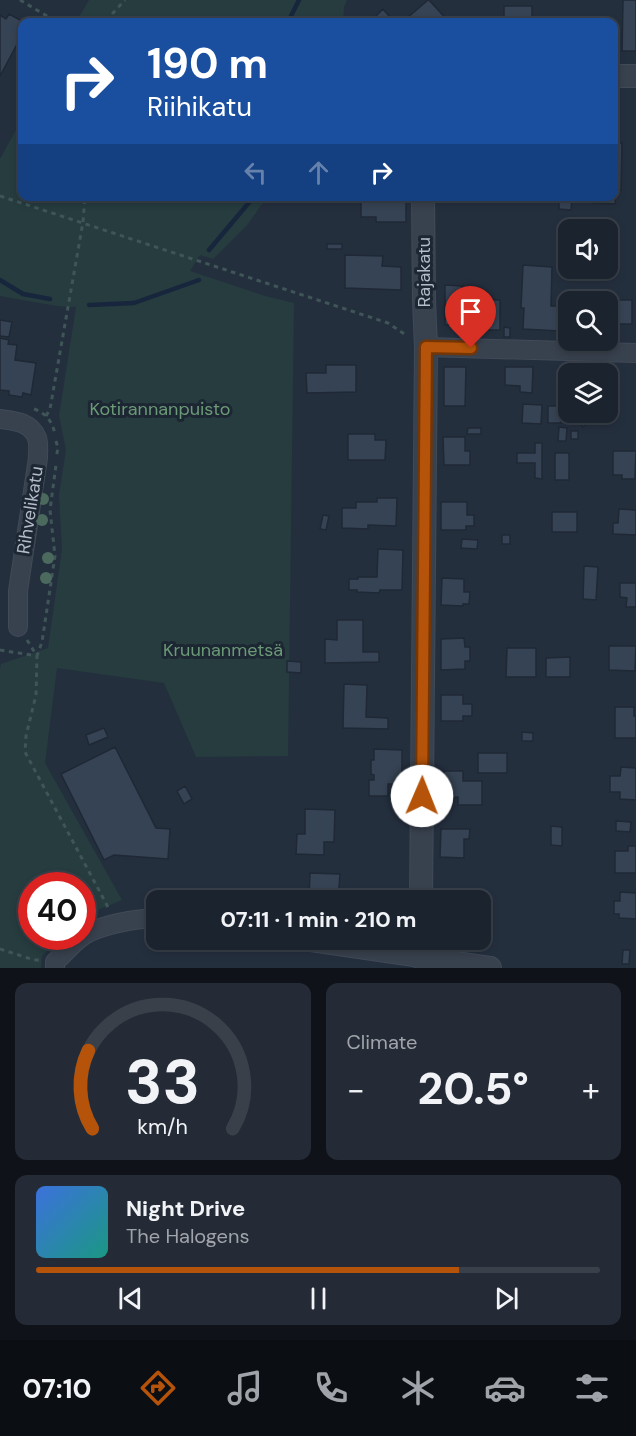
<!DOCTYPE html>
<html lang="en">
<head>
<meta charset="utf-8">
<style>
	:root { --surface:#1b232e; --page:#242b36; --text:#f1f3f6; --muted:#a0a4aa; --line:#39404a; --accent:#b45309 }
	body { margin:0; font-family:"DM Sans",sans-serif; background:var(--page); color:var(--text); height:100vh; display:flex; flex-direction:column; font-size:22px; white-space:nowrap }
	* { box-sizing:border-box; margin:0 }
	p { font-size:20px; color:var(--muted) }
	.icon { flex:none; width:33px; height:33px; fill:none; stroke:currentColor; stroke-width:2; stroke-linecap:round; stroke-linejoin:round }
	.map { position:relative; height:968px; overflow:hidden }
	.drawer { display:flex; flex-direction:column; gap:15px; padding:15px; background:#0f1319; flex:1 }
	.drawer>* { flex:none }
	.guide { position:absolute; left:18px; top:18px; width:600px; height:183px; border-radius:12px; box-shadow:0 3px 9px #0003,0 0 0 2px var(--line); background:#1a4fa0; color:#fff; overflow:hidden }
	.controls { position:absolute; left:558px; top:219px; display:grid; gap:12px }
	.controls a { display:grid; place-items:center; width:60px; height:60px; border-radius:12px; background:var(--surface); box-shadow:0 3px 9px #0003,0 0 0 2px var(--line); font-size:30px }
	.speed { position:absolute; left:18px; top:872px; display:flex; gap:12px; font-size:30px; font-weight:700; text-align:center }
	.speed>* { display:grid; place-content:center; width:78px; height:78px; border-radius:50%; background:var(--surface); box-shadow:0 3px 9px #0003,0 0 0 2px var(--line); line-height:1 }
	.speed .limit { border:9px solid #d22; background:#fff; color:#111 }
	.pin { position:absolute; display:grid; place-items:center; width:51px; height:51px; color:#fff; margin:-62px -26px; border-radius:50% 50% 50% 0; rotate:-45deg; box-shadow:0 0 6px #0007 }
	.pin .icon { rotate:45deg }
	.me { position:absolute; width:66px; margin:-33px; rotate:1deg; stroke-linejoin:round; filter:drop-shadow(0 0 4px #0008) }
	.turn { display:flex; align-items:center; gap:21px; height:126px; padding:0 30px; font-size:27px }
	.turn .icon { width:78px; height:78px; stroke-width:2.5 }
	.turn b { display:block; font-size:42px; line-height:51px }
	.lanes { display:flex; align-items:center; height:57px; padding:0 30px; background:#0003; justify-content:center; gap:30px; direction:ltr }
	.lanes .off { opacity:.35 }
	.big { font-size:45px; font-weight:700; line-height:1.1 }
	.drawer .widget { flex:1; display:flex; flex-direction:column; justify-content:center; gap:9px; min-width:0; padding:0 21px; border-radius:12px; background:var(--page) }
	.drawer .dial { align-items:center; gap:0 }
	.dial svg { height:156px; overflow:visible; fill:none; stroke:var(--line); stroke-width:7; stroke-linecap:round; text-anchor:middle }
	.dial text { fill:var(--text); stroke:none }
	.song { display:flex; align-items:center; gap:18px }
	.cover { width:72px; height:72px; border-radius:9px; background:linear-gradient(135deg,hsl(220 70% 55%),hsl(170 70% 35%)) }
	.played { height:6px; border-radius:3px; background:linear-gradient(90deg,var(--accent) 75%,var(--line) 75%) }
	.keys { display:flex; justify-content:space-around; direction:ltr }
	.heat { display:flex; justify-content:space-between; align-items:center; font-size:33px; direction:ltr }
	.drawer .tiles { flex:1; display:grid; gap:15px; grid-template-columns:1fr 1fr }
	.widget:last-child { grid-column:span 2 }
	.trip { position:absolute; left:146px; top:890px; width:345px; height:60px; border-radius:12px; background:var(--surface); box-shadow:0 3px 9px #0003,0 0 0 2px var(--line); font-weight:700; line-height:60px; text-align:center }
	.tab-bar { display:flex; height:96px; justify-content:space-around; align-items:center; background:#0b0e12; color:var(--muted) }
	.tab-bar .icon { width:42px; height:42px }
	.tab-bar .selected { color:var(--accent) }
	.tab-bar b { font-size:27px; color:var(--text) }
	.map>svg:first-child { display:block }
</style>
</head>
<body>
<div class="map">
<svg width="636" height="968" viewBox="0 0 636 968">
	<rect width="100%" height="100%" fill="#242f3e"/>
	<path fill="#263c3f" d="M89,0H347L344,7L343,22H76Z
		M22,119V196L265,197L264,201L248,224L213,259L200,255L190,271L265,296L294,303L288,756L196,757L164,683L57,668L45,763L122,900L83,916L82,885H32V936H61L42,956L41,968H0V669L1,664L48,648L62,549L59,495L66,450L59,416L76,307L57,306L0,296V159Z"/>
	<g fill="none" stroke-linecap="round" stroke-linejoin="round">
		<path stroke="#17263c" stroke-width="4.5" d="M288,22L299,0
			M209,250L252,199V196
			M0,280L23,294L50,299
			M89,305L134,303L199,280"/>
	</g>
	<path fill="#364354" stroke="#1f2835" stroke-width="1.5" d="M428,0H429L449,22H409L406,19Z
		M623,0H636V51H622Z
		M504,6H532V22H504Z
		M383,9L389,16L382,22L376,16Z
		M9,14L22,21L19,26L22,28L21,35H22L0,76V15L6,19Z
		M614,129H617V143H622L621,190H616L615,204L593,203V196H614Z
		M361,196H392V198H406V222H376V217H361Z
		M559,199H572L571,210L559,209Z
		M327,244H342V249H327Z
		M345,255L383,256L382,266L401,267V290L345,288Z
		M523,265L552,267L551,306H560L559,331L523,329L524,308H521Z
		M445,285L462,286V300H500V330H482V325H445Z
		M593,290H604V300H632V324H614V330H608V302H592Z
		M0,320L12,322L9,337L0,336Z
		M504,327L510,328V337H504Z
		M0,338L9,340L8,344L17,345L15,360L36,363L31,395L23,393L22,397L9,395V391L0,390Z
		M326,365H356V392L307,393L306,373H326Z
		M444,367H466L465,406H444Z
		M505,367H533L532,393L520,392V386L505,385Z
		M558,368H581V374H568V395L557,394Z
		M523,404L542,405L541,424L522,423Z
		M548,406H561V423H548Z
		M574,412H588L593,417L583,427L571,415Z
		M559,427L567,428L566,441H558Z
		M468,428H481V434H467Z
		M571,431H578V439H571Z
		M348,434H375V440H386L385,460H348Z
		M443,437H465V451H470V465H444Z
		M535,443H542V479L535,478V463H517V453H535Z
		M613,451H636L635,479H622V475H613Z
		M555,453H569V480H555Z
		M377,498H397L396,526L368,525V529L342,528V508H356V502H377Z
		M441,502H467V515H474V526H466V530H441Z
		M619,509L636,510V535L613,534V523H618Z
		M552,512H577V532H552Z
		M323,515L329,516L326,530L320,529Z
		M502,535H510V544H502Z
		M462,539L478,540L477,549L461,548Z
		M378,549L403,550L402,590H380L379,593L357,592V590H349V579H358V577H377Z
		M584,566L598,567L596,600L583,599Z
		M442,578L464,579V592H470L469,604H463V606L441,605Z
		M620,583H636V607H626L627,598L620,597Z
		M337,620H363V652H379V662L325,663V639L337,640Z
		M464,638L465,647H470V661H465V669L441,670V639Z
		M609,646H636L635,671L609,670Z
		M507,648H536V677H506Z
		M570,657V677H546V658Z
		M287,661L301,662V673L287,672Z
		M344,684L367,685L366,717L388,718V729L343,728Z
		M441,695H463V704H472V716H463V721H441Z
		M615,707H634V716H636V738H615Z
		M104,728L108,737L89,745L86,735Z
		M522,732L533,733V741H522Z
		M115,747L156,828L170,829L168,859L114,855L104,860L61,774Z
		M374,749L402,750V784H388V796H369V780H374V775L371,774V760H374Z
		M478,753H507V773H478Z
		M621,767L636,768V800L620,799V792H610V776H620Z
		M444,771H463V781H482V805H458V797L444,798Z
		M185,786L192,799L184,804L177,791Z
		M305,809L335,810L334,842H324V855L296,854L297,834H305Z
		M616,821L631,822L630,832L616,831Z
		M551,826L562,827V846L551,845Z
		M441,829H470L469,839H464V858L440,857Z
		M628,846H636V873H615V851H628Z
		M310,873L340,874L338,900H349H301V898H309Z
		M620,892L636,893V919L619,918V914H614V901H620Z
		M623,950H630L629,964H622Z"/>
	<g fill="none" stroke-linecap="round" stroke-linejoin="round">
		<g stroke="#414a57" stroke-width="20">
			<path id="minor" d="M426,347L636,353
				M0,419C15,421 31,422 37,438C39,443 38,452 38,458L18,591V627
				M290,939L421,958
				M55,968V962C64,954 73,943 83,936C97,926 139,917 156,919"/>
		</g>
		<g stroke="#414a57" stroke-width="24">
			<path id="tertiary" d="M614,76H636
				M421,900L426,347L424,301L423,196
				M421,939V958L490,968"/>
		</g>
		<path stroke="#3f5557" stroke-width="3" stroke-dasharray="4.5 4.5" stroke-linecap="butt" d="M20,0L57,22
			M108,22L113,13L125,0
			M0,196L388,323L406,335
			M34,409C46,413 53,422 55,435
			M46,416L50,409L83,222L85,196
			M56,441L58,448L56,458
			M27,640L37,656L42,642L55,556L50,510L56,465
			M0,650L37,656L36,695L26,736L25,752L109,909
			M202,939L278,949
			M0,949L34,960H39"/>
		<use href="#minor" stroke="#38414e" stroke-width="18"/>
		<use href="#tertiary" stroke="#38414e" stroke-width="22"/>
	</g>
	<g fill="#4b6a5d">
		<circle cx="43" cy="499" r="6"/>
		<circle cx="42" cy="520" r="6"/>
		<circle cx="48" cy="558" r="6"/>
		<circle cx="46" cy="578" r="6"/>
	</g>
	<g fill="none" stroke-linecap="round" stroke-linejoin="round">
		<g stroke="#753606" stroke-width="15">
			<path id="route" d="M422,796L426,347L471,348"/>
		</g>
		<use href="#route" stroke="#b45309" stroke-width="10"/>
	</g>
	<g text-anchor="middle" stroke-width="6" stroke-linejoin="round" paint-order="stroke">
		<g font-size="18" fill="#b4bcc9" stroke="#1d2633">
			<text transform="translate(424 272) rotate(-90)" y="6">Rajakatu</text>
			<text transform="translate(30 510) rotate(-81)" y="6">Rihvelikatu</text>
		</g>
		<g font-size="18" fill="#6b9a76" stroke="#1d2633">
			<text x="160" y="415">Kotirannanpuisto</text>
			<text x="223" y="656">Kruunanmetsä</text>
		</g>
	</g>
</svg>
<div class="controls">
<a><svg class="icon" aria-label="sound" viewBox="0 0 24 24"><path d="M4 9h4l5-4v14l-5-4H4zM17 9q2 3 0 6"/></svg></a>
<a><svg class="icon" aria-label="search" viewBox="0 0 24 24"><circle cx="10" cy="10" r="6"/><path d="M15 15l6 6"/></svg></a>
<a><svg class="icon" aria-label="layers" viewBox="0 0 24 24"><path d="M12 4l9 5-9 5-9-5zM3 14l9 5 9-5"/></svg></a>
</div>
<div class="speed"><div class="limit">40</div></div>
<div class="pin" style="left:471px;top:348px;background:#d93025"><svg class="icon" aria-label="arrive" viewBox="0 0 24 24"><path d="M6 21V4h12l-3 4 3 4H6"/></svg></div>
<svg class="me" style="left:422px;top:796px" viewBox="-20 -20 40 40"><circle r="19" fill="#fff"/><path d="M0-13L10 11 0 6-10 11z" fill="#b45309"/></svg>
<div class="trip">07:11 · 1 min · 210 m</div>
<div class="guide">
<div class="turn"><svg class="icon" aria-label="right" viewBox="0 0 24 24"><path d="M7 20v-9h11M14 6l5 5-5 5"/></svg><div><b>190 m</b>Riihikatu</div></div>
<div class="lanes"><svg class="icon off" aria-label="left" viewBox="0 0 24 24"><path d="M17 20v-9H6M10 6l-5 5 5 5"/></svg><svg class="icon off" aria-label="ahead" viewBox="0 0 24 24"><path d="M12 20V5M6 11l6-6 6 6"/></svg><svg class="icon" aria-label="right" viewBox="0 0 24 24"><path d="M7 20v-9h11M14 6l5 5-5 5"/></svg></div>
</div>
</div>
<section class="drawer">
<div class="tiles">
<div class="widget dial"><svg viewBox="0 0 100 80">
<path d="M14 69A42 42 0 1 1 86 69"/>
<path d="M14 69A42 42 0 0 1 12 29" stroke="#b45309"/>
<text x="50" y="56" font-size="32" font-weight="700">33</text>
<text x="50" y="72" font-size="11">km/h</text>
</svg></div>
<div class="widget"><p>Climate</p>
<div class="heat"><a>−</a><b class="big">20.5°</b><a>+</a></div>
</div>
<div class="widget">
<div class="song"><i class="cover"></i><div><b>Night Drive</b><p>The Halogens</p></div></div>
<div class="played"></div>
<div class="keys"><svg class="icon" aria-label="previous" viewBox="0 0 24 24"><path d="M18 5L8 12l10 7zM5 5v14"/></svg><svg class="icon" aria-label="pause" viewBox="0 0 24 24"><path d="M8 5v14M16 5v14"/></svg><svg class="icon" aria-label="next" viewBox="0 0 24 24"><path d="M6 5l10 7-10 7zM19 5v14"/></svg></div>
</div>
</div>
</section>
<nav class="tab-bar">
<b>07:10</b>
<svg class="icon selected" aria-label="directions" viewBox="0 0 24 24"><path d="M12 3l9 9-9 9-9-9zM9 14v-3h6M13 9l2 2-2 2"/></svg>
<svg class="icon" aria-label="music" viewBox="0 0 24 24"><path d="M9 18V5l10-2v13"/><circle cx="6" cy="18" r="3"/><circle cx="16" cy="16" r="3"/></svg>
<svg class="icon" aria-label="phone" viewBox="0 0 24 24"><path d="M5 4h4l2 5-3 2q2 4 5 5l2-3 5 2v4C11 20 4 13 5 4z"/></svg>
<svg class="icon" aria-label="climate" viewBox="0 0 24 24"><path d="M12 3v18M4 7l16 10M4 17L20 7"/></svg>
<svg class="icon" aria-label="car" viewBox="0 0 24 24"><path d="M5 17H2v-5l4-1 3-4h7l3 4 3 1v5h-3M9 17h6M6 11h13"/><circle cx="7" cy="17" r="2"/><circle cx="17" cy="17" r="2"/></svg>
<svg class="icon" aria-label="filters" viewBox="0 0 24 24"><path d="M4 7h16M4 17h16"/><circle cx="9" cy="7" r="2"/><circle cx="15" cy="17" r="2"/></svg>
</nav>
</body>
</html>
